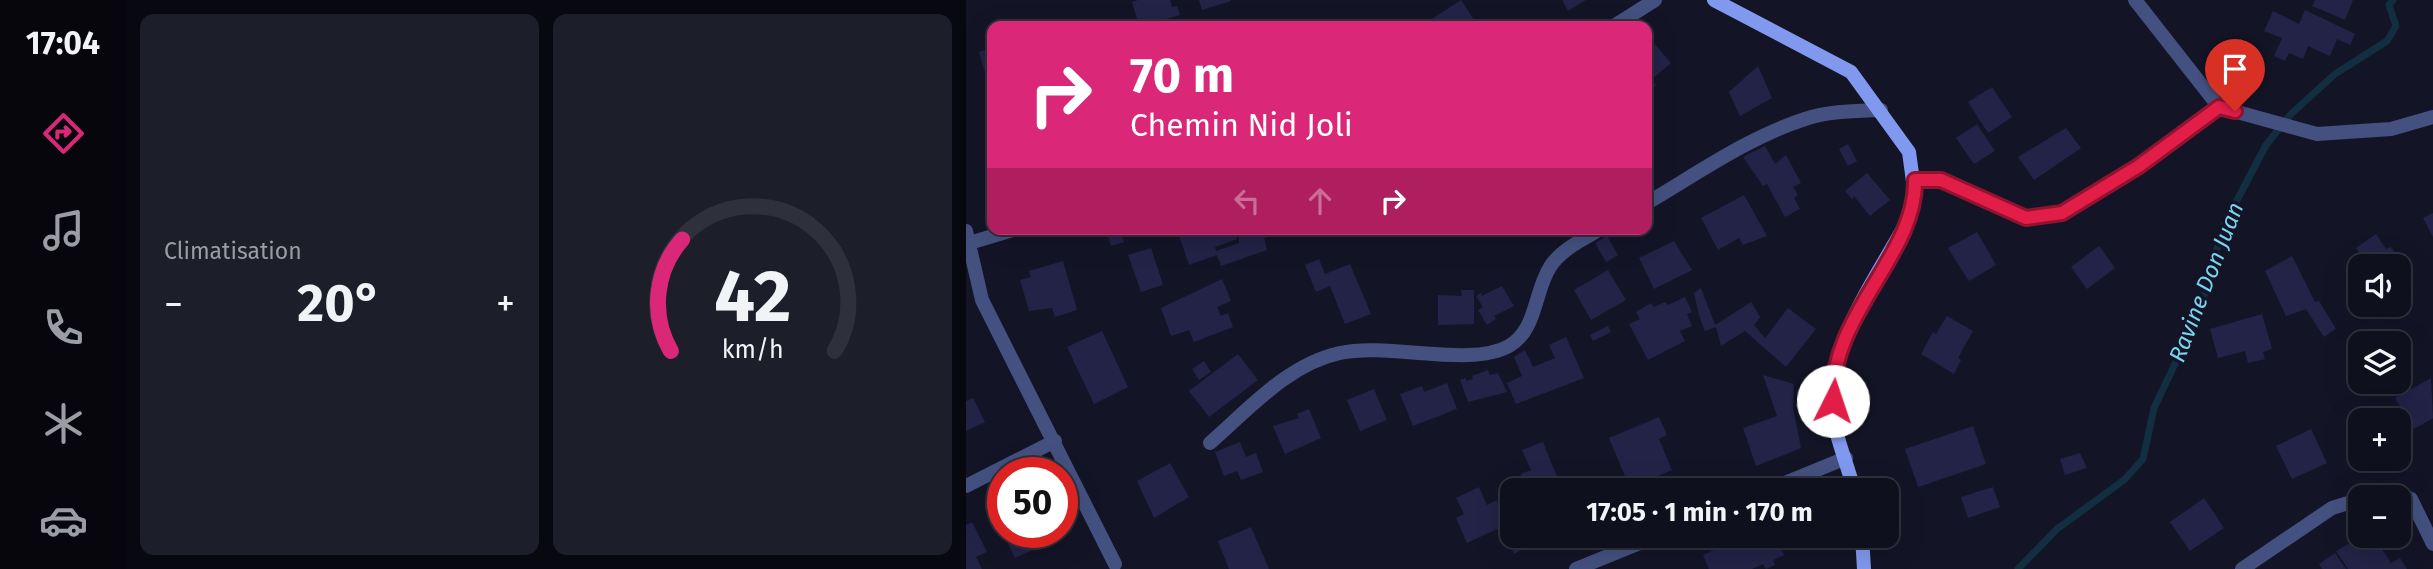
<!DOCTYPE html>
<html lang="fr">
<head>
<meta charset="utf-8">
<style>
	:root { --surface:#0e101d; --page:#1c1e2a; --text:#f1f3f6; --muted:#9b9da4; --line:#2e303b; --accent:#db2777 }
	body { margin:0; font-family:"Fira Sans",sans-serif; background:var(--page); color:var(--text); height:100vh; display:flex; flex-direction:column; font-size:26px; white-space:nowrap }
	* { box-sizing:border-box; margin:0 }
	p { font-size:23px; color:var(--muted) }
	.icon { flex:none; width:38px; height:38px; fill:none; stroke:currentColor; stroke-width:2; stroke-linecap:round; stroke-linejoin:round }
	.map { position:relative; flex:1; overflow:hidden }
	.details { display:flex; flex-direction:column; gap:14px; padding:14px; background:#080910; width:840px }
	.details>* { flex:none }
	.top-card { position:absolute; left:21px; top:21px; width:665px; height:214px; border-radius:14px; box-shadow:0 7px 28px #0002,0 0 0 2px var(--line); background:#db2777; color:#fff; overflow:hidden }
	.controls { position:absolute; left:1382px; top:254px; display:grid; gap:14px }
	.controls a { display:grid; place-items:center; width:63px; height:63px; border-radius:14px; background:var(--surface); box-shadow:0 7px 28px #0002,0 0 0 2px var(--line); font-size:35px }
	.speed { position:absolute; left:21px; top:457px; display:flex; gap:14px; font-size:35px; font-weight:700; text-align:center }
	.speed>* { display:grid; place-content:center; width:91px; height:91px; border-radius:50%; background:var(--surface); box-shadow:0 7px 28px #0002,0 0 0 2px var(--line); line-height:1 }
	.speed .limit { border:10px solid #d22; background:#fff; color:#111 }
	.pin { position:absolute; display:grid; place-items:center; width:60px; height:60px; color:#fff; margin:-72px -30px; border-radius:50% 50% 50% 0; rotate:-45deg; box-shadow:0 0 7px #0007 }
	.pin .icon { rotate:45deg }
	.me { position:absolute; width:77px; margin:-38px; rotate:4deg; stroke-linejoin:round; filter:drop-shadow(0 0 5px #0008) }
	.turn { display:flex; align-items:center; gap:24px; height:147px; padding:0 28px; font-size:32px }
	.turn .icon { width:91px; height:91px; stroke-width:2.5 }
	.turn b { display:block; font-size:49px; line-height:60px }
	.lanes { display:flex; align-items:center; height:66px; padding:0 28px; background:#0003; justify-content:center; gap:35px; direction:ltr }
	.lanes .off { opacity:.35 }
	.big { font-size:52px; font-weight:700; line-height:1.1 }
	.details .tile { flex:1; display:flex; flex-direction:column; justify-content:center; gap:10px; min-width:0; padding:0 24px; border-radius:14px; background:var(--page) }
	.details .dial { align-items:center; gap:0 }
	.dial svg { height:182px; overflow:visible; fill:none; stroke:var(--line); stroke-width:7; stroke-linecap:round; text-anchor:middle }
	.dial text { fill:var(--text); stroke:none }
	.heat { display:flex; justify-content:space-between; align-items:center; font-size:38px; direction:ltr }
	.details .tiles { flex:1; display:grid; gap:14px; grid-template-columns:repeat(2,1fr) }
	.trip { position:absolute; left:534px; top:478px; width:399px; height:70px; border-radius:14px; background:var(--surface); box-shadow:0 7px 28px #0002,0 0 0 2px var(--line); font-weight:700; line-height:70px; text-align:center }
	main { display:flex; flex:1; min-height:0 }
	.tab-bar { display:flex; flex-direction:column; width:126px; justify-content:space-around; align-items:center; background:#06060c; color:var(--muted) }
	.tab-bar .icon { width:49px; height:49px }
	.tab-bar .selected { color:var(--accent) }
	.tab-bar b { font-size:32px; color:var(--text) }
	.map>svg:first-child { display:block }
</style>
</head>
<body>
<main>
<nav class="tab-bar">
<b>17:04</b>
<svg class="icon selected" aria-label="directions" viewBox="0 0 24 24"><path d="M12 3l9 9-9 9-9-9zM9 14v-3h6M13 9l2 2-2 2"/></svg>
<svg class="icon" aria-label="music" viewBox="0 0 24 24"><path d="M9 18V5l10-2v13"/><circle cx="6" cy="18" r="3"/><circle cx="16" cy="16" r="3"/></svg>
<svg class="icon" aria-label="phone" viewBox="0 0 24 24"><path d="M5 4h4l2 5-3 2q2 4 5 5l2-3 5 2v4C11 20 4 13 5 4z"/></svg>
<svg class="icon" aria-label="climate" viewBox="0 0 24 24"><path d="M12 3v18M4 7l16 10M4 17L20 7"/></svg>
<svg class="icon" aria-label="car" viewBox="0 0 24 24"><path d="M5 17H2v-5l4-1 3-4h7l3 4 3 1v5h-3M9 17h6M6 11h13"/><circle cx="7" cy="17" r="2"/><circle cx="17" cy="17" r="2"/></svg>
</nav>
<section class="details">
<div class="tiles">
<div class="tile"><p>Climatisation</p>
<div class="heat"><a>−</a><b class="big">20°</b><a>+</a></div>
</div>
<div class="tile dial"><svg viewBox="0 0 100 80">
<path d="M14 69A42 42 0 1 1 86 69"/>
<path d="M14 69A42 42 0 0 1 19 20" stroke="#db2777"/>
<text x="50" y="56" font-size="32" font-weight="700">42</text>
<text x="50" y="72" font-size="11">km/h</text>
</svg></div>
</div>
</section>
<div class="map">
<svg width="1467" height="569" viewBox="0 0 1467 569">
	<rect width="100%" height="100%" fill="#131527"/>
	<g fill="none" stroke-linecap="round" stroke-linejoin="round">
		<path stroke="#122f42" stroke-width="7" d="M1052,569L1091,529L1158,480L1177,459L1188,408L1234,311L1257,227L1300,145L1325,114L1369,74L1421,41L1430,26L1423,5L1427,0"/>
	</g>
	<path fill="#222346" d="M172,0H204L206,7L211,6L214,15L190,22L191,26H173L166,2Z
		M233,0H265V1L236,10Z
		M495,0L512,26H455L492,2Z
		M596,0H620L602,11Z
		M1349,0H1387L1379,20L1346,6Z
		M1339,10L1389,34L1384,45L1371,39L1364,56L1342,46L1337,59L1323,53L1319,61L1308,56L1316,38L1298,31L1307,11L1333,24Z
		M681,35L705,63L685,80L690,85L681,92Z
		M26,48V82L22,83L13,52Z
		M792,66L806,98L774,116L763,92Z
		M1026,87L1046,117L1022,133L1002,102Z
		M1011,124L1029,151L1008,164L990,138Z
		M1100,128L1115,148L1068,180L1052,157Z
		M882,144L891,161L882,166L873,149Z
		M799,146L809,164L820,155L835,183L827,187L832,195L828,198L834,209L819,217L801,184L797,186L777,157Z
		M901,173L924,200L904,216L888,196L886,199L879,191Z
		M778,195L801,236L777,245L773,238L752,250L735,218Z
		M1467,213V237L1457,218Z
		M140,229H154L158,242L145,246Z
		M211,229H268L271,239L249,247L250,251L273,243V234L288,229L323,230L298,238L301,250L255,266L251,255L223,265Z
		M1011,232L1030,265L1003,281L982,248Z
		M1410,234L1420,249L1425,247L1437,266H1402L1390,248Z
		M641,236L652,255L640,262L629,243Z
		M708,241L726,270L688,289L673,258Z
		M1133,246L1149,268L1121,289L1105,267Z
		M185,248L197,285L175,292L162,255Z
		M1326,256L1349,302L1353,301L1370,329L1358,337L1340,309L1320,316L1299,271Z
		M353,259L359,274L384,264L405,314L379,324L364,286L350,292L339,265Z
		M97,261L111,310L89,317L86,308L63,311L54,280L65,277L63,271Z
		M642,270L660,300L625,320L608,290Z
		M256,279L265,301L251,307L255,316L262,313L267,327L228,342L223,330L205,336L195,308Z
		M536,286L548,306L528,316L530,319L521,325L512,310L517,307L510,296L515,293L516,296Z
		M735,288L749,325L785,302L794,317L788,325L799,338L822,308L850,329L820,367L779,331L755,346L750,327L739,331L733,315L728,293Z
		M495,290H508V324L472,325V295L496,296Z
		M719,297L726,312L721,314L726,326L714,331L719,341L682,360L663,324L674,319L670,312L685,303L688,307L699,302L702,305Z
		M1296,314L1306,349L1297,352L1299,359L1282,363L1279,351L1252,358L1244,329Z
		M981,316L1007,331L992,358L995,360L988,374L955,354L967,332L970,334Z
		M642,326L645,332L627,341L624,335Z
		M136,331L162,387L128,404L101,347Z
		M600,337L618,378L550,404L541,383L556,376L548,357L559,350L567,367L589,358L583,345Z
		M272,354L292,380L243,417L223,391Z
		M238,361L245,372L233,380L226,369Z
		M522,370L524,375L532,373L541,392L502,402L494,380L500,378V381L507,379L506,376Z
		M797,375L828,384L827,408L835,448L790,466L777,428L811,416Z
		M1465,378L1467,418L1448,429L1429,398Z
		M481,383L491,409L447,426L434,394L456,386L458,392Z
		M408,389L421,420L394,431L381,400Z
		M7,398L19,422L0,431V401Z
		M343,409L355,438L319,454L307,426L333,418L331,414Z
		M693,417L701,435L693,439L706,470L664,488L643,438Z
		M1007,426L1020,464L952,487L939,449Z
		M1345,429L1361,463L1326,479L1310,446Z
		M274,442L280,457L290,453L297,472L275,480L271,471L258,476L249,452Z
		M577,442L585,462L597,490H562L555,474L565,470L556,450Z
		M1114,453L1121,468L1099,475L1094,459Z
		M204,463L223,497L188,518L171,481Z
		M513,487L521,505L531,500L542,524L501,543L490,518L498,514L490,498Z
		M1027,487L1034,507L1002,518L995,497Z
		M37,498V532H69L76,546L49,558L23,505Z
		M1238,498L1258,528L1224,551L1204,522Z
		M6,522L21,552L10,557L16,569H0V525Z
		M285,527L303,569H263L252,541Z
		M1395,527V536H1413L1416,540L1412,543L1425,563L1434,558L1441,569H1382L1370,551L1384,543L1380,537Z
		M552,536L560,547L548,554L542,541Z
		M756,536H809L818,555L807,560L809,565L800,569L797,564L786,569H743L737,555L750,549L746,540Z
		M1369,553L1380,569H1356L1353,564Z"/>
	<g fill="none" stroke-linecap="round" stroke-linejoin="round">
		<path stroke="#445180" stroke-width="14" d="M1169,0L1253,107
			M648,26L689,0
			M949,180H975L1060,218L1096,213L1173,166L1253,107L1351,134L1425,129L1467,117
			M681,203C732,173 783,137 839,119C863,111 890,111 915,110
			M0,231L16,300L149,564
			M0,244L50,229
			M244,443C283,409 322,364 374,353C422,342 504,368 543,346C571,330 568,292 584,267C595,249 617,240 634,229
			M0,486L89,441
			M802,490L880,458
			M1404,497L1428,492L1445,499L1467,544
			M610,569L691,536
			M1276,569L1366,508L1395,499"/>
		<path stroke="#8198ef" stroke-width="14" d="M748,0L885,72L943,152L949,196L945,214C914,274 856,347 867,417C871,441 882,466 888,490
			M896,536L898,569"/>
	</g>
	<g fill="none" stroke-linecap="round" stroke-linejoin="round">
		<g stroke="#92132f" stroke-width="18">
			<path id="route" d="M867,401C863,315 951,254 949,180H975L1060,218L1096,213L1173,166L1253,107L1269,111"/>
		</g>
		<use href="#route" stroke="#e11d48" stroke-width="12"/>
	</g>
	<g text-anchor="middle" stroke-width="7" stroke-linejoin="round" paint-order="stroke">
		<g font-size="23" font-style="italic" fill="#79d4ee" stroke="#131527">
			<text transform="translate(1240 282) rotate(-69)" y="8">Ravine Don Juan</text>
		</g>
	</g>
</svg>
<div class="controls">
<a><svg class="icon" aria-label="sound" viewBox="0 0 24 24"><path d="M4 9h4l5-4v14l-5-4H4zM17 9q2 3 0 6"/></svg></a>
<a><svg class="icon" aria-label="layers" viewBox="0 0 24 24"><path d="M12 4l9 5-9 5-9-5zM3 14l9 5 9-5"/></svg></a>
<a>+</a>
<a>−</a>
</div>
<div class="speed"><div class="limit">50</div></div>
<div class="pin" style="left:1269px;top:111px;background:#d93025"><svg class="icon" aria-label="arrive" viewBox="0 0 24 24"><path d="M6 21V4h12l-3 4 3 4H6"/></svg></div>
<svg class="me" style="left:867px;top:401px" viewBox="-20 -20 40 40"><circle r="19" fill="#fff"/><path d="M0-13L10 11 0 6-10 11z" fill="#e11d48"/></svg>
<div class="trip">17:05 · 1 min · 170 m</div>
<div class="top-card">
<div class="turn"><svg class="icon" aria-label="right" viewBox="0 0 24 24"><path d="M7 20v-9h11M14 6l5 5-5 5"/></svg><div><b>70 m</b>Chemin Nid Joli</div></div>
<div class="lanes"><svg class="icon off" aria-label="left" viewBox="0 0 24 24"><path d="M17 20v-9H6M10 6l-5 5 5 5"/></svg><svg class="icon off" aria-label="ahead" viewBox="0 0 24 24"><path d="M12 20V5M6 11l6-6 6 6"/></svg><svg class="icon" aria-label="right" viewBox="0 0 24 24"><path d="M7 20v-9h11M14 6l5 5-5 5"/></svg></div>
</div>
</div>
</main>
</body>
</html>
